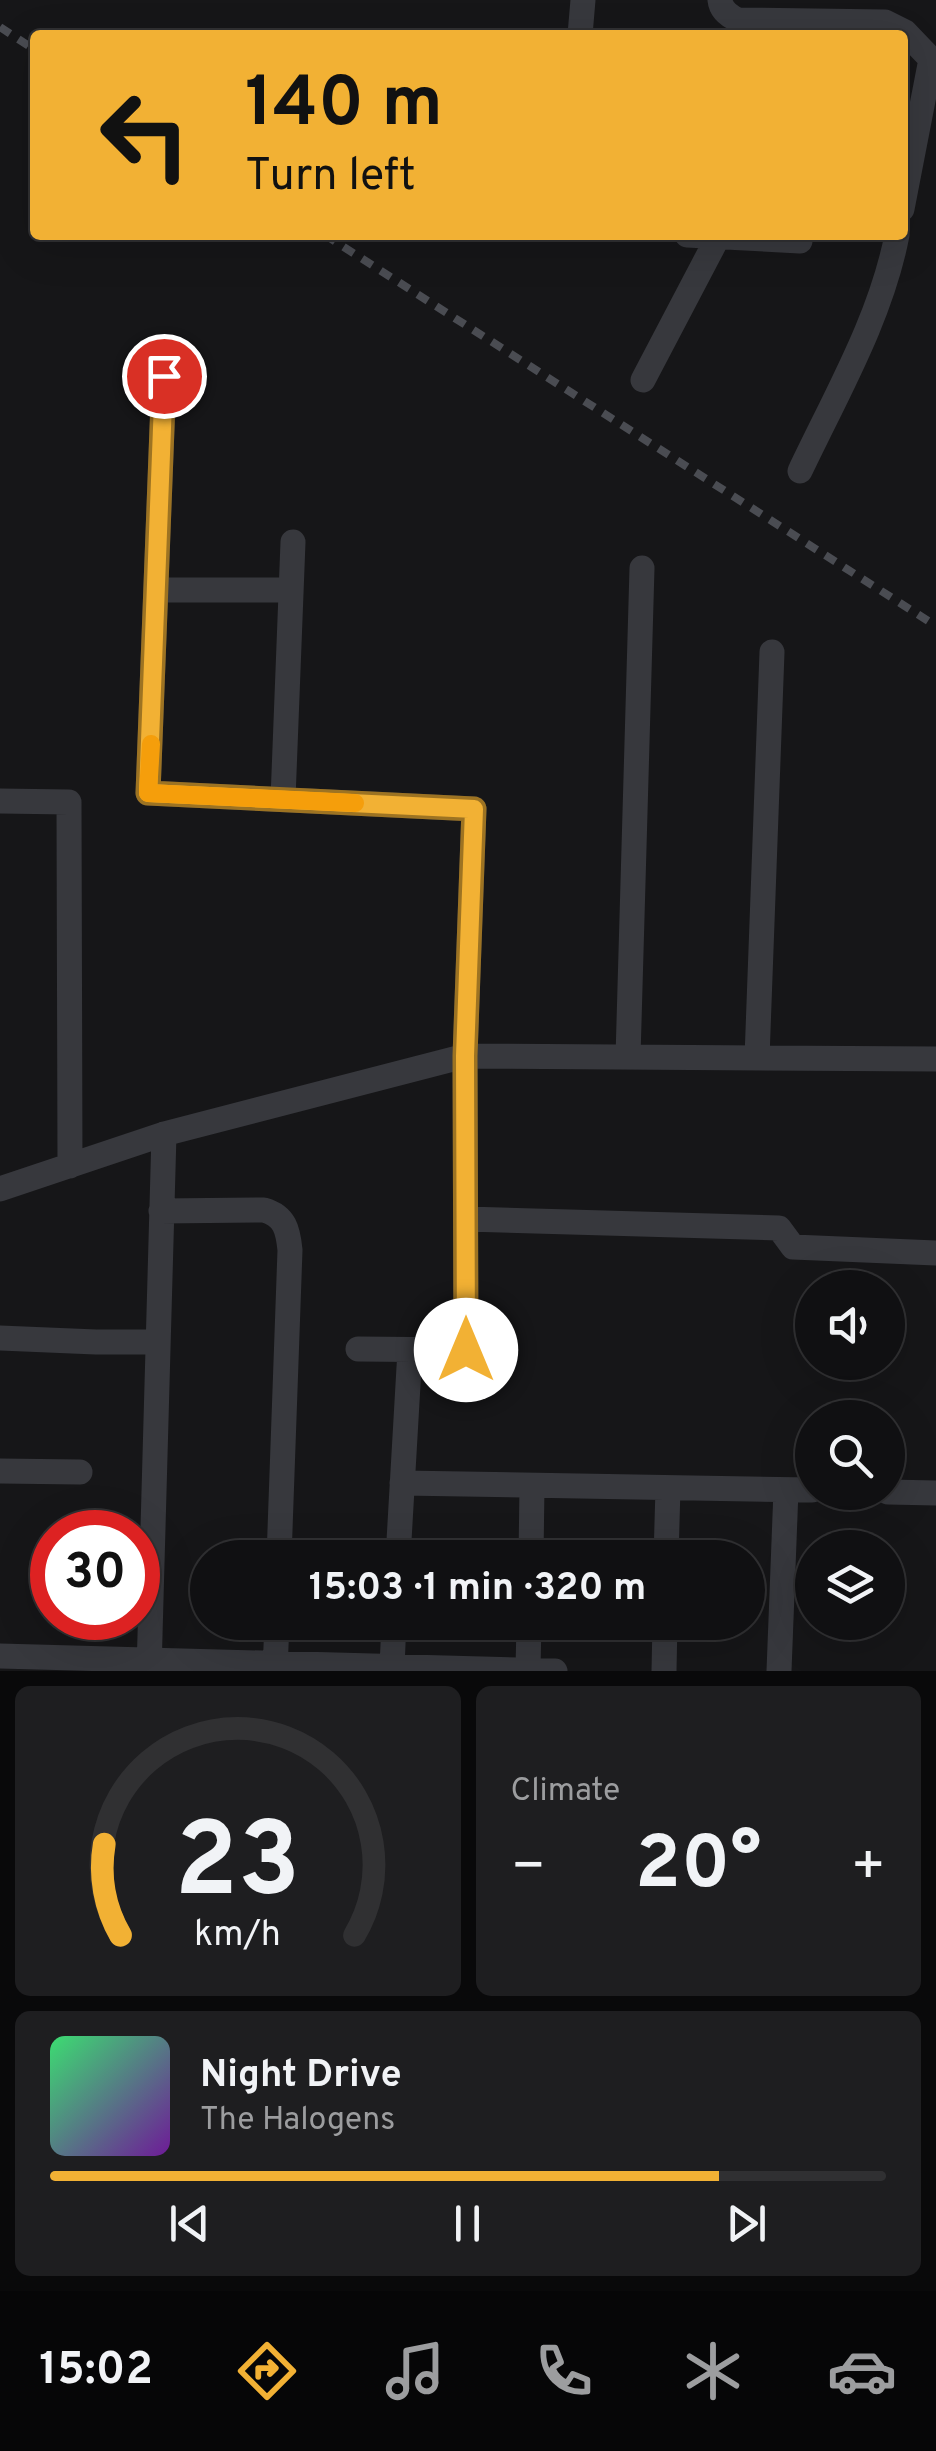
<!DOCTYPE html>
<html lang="en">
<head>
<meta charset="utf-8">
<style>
	:root { --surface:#101012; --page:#1e1e20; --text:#f1f3f6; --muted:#9c9d9f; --line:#303032; --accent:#f2b134 }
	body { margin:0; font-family:Overpass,sans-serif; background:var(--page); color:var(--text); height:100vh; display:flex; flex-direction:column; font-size:38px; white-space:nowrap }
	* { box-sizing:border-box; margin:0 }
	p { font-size:32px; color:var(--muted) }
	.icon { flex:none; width:55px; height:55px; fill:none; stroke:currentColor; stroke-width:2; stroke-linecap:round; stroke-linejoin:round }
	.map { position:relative; height:1671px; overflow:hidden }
	.sheet { display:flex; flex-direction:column; gap:15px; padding:15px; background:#09090a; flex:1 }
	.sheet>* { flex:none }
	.top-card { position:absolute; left:30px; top:30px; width:878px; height:210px; border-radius:10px; box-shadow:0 10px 40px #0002,0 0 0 2px var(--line); background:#f2b134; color:#111; overflow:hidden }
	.fabs { position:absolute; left:795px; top:1270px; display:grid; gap:20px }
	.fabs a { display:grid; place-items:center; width:110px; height:110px; border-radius:50%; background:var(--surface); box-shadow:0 10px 40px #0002,0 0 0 2px var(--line); font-size:50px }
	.speed { position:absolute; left:30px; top:1510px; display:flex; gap:20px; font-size:50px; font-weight:700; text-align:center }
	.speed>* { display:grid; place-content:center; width:130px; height:130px; border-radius:50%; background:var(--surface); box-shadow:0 10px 40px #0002,0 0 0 2px var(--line); line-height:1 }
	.speed .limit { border:15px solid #d22; background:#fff; color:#111 }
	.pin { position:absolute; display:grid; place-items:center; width:85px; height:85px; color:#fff; margin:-42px; border:5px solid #fff; border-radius:50%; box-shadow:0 2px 10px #0007 }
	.me { position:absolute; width:110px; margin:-55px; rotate:0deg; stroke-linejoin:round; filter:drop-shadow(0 0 8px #0008) }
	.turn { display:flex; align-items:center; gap:35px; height:210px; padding:0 50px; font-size:45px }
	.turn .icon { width:130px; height:130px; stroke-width:2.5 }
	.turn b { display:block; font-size:70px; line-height:85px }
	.big { font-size:75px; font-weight:700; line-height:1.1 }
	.sheet .widget { flex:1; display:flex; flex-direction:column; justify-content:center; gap:15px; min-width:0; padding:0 35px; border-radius:15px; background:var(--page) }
	.sheet .dial { align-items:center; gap:0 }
	.dial svg { height:260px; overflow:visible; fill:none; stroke:var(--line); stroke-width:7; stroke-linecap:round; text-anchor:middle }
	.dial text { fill:var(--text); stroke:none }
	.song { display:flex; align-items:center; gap:30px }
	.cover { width:120px; height:120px; border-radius:15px; background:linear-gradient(135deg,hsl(140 70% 55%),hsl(280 70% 35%)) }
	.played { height:10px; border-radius:5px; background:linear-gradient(90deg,var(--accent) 80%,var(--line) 80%) }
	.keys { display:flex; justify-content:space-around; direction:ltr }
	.heat { display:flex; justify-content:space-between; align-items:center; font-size:55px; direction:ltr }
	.sheet .tiles { flex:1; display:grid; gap:15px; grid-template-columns:1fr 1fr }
	.widget:last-child { grid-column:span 2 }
	.trip { position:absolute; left:190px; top:1540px; width:575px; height:100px; border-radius:50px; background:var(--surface); box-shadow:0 10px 40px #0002,0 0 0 2px var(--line); font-weight:700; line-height:100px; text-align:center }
	.menu { display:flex; height:160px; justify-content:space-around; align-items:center; background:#060607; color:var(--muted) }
	.menu .icon { width:70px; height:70px }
	.menu .current { color:var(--accent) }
	.menu b { font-size:45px; color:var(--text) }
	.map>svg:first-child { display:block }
</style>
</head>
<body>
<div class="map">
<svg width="936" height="1671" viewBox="0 0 936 1671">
	<rect width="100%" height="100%" fill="#161618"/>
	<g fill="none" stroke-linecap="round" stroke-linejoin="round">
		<path stroke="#37383d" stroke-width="25" d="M720,0C721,10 729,16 738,20L885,22L905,32L931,59L936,60
			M580,35L583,0
			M902,209L931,59
			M687,235L800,241
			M164,377L148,793L474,809L465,1056L466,1350L358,1349
			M643,380L718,237
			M800,471C836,395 881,318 897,235
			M158,590H291
			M283,799L293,542
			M0,801L69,802L70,1166
			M628,1057L642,568
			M757,1058L772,652
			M0,1189L164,1134L465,1056L936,1059
			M161,1211L264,1210C285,1216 288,1230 290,1250L279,1558
			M466,1219L779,1228L793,1247L936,1253
			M0,1338L96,1342H157
			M0,1471L80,1472
			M402,1483L812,1490
			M888,1492L936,1493
			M398,1558L410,1350
			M531,1558L532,1486
			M666,1558L668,1488
			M0,1656L555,1671
			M392,1667L394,1622
			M528,1670L529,1622
			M149,1671L164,1134
			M275,1671L277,1622
			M664,1671L665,1622
			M779,1671L786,1490"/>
		<path stroke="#4a4c52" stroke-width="8" stroke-dasharray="12 10" stroke-linecap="butt" d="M0,27L35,50
			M325,235L936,626"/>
	</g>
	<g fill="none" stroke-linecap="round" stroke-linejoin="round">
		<g stroke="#9d7322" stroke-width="25">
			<path id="route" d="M164,376L148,793L474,809L465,1056L466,1350"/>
		</g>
		<use href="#route" stroke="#f2b134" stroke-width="18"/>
		<path stroke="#f59e0b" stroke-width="18" d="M151,744L148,793L355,803"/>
	</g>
</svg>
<div class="fabs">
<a><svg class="icon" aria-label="sound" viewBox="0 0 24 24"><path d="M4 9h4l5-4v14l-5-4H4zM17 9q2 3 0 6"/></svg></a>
<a><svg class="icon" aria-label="search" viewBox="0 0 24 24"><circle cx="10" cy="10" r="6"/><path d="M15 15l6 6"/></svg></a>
<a><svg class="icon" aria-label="layers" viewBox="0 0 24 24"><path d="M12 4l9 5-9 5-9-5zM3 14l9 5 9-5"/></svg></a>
</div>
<div class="speed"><div class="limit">30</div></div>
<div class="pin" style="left:164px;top:376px;background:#d93025"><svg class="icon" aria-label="arrive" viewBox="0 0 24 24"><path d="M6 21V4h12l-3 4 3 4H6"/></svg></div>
<svg class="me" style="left:466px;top:1350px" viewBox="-20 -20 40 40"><circle r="19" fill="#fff"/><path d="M0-13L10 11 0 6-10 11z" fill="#f2b134"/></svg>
<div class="trip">15:03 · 1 min · 320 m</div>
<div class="top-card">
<div class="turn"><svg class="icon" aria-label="left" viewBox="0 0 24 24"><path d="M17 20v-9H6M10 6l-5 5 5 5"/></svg><div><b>140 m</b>Turn left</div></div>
</div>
</div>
<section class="sheet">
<div class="tiles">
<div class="widget dial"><svg viewBox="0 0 100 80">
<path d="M14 69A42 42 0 1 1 86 69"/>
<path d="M14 69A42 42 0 0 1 9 41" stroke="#f2b134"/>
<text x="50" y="56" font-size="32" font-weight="700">23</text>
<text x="50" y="72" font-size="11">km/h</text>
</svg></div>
<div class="widget"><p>Climate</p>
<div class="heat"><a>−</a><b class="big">20°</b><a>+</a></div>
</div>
<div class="widget">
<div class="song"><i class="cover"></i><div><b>Night Drive</b><p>The Halogens</p></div></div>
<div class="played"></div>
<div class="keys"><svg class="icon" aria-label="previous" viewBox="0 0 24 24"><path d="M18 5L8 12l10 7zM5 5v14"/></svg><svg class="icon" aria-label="pause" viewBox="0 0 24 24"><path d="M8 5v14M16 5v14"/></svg><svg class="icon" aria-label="next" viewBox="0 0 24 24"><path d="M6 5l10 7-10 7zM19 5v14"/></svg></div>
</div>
</div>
</section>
<nav class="menu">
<b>15:02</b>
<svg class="icon current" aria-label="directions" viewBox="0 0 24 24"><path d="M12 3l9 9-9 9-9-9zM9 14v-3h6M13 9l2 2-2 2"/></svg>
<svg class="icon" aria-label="music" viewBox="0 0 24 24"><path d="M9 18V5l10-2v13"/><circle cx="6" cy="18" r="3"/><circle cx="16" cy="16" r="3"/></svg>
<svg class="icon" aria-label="phone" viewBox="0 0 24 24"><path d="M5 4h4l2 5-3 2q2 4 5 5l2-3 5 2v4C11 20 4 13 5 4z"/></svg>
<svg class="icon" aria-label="climate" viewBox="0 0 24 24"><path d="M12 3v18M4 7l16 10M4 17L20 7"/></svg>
<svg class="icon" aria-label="car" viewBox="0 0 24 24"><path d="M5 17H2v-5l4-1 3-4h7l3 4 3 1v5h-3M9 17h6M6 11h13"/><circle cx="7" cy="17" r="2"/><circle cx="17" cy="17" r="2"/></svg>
</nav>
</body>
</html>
